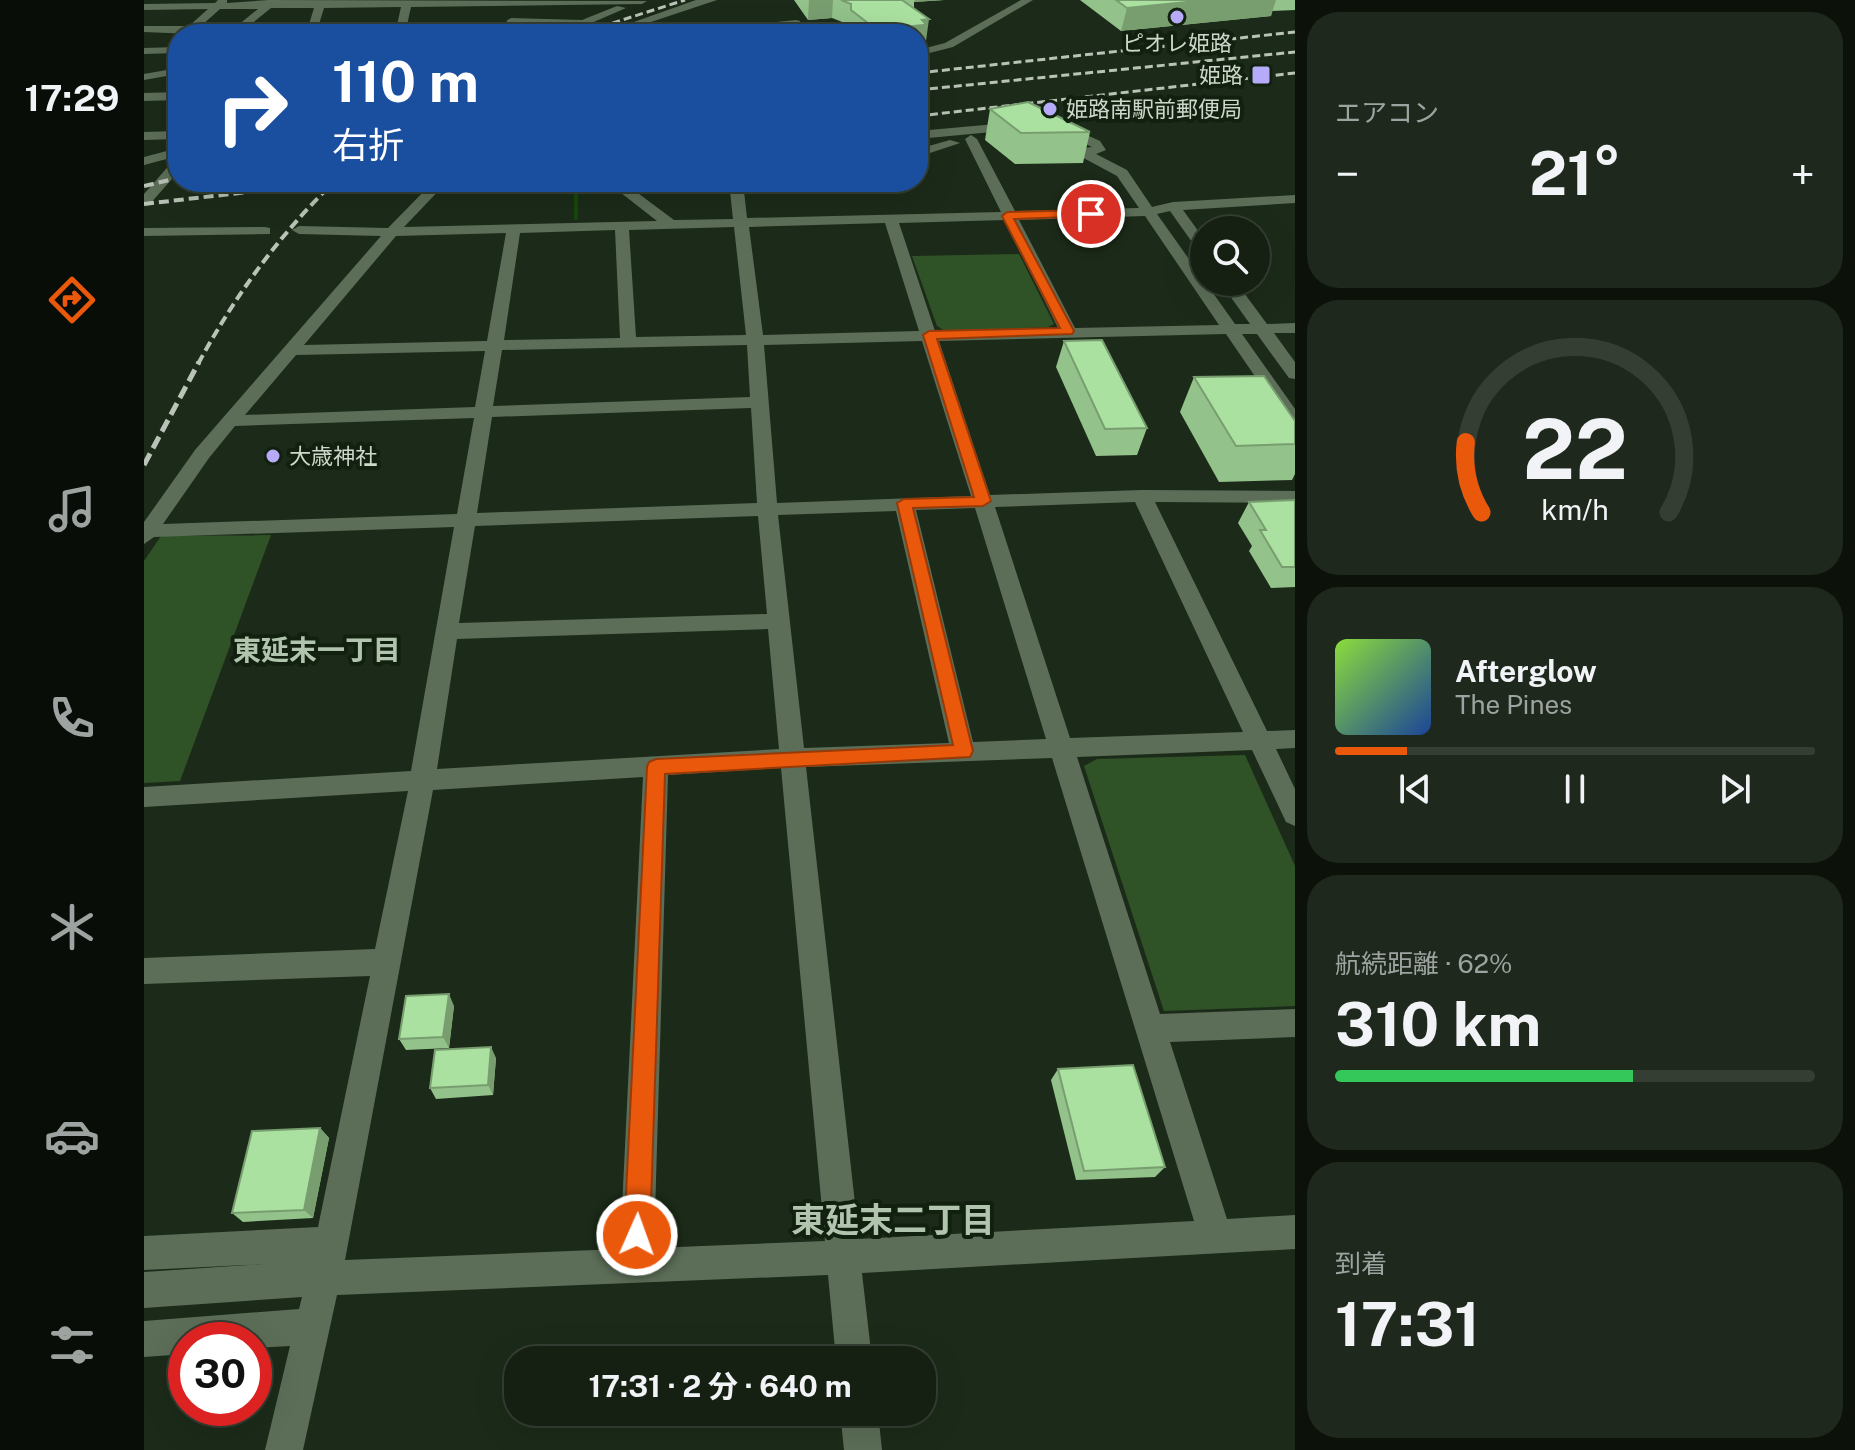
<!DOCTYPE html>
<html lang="ja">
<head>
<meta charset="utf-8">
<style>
	:root { --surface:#152013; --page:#1e281c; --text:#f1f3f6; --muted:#9da3a0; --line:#343e33; --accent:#ea580c }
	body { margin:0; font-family:"Public Sans","Noto Sans JP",sans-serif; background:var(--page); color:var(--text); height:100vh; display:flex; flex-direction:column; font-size:30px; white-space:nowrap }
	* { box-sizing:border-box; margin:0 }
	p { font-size:26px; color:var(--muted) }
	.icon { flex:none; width:44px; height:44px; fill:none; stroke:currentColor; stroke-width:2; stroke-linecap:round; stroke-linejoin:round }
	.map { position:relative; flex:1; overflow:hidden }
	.details { display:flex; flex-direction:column; gap:12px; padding:12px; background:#0c120a; width:560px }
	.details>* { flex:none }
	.hud { position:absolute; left:24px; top:24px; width:760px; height:168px; border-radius:32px; box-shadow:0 8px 32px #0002,0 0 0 2px var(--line); background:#1a4fa0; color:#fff; overflow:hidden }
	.controls { position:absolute; left:1046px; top:216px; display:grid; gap:16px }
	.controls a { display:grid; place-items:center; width:80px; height:80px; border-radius:50%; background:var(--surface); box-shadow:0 8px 32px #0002,0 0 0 2px var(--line); font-size:40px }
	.speed { position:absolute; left:24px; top:1322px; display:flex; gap:16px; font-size:40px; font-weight:700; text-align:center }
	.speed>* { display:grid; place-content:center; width:104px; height:104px; border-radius:50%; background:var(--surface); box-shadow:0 8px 32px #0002,0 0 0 2px var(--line); line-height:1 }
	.speed .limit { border:12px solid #d22; background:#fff; color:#111 }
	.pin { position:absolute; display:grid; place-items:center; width:68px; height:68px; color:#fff; margin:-34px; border:4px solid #fff; border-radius:50%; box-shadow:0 2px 8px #0007 }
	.me { position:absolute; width:88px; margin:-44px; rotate:2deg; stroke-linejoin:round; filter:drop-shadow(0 0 6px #0008) }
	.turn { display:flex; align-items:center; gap:28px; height:168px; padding:0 32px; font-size:36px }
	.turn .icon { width:104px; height:104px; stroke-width:2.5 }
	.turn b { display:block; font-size:56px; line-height:68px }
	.big { font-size:60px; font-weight:700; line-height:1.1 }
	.details .card { flex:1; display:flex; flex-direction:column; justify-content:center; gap:12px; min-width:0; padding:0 28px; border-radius:32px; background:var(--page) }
	.details .dial { align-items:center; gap:0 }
	.dial svg { height:208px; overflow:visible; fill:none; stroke:var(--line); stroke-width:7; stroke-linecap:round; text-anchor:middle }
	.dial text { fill:var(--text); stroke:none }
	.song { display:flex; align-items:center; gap:24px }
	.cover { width:96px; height:96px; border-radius:12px; background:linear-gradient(135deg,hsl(90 70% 55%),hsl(220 70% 35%)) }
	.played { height:8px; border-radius:4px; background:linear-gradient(90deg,var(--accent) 15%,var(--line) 15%) }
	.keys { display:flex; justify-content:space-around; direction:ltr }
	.heat { display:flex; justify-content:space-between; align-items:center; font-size:44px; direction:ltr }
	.charge { height:12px; border-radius:6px; background:linear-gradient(90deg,#34c759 62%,var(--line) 0) }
	.trip { position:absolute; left:360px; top:1346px; width:432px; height:80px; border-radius:32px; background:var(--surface); box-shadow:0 8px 32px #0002,0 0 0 2px var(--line); font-weight:700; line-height:80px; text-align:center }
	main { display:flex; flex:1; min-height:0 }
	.tab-bar { display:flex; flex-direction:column; width:144px; justify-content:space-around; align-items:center; background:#080d08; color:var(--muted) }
	.tab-bar .icon { width:56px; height:56px }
	.tab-bar .current { color:var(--accent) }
	.tab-bar b { font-size:36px; color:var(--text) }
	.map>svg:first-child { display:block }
</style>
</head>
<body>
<main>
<nav class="tab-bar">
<b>17:29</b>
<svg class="icon current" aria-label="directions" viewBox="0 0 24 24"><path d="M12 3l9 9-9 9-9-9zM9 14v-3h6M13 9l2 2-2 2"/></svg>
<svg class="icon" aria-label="music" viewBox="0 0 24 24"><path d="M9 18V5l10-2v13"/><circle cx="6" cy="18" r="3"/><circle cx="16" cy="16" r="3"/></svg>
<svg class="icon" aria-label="phone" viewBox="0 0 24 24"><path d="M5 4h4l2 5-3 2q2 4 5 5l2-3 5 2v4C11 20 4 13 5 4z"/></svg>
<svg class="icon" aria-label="climate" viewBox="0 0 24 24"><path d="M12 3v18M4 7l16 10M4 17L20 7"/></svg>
<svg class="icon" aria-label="car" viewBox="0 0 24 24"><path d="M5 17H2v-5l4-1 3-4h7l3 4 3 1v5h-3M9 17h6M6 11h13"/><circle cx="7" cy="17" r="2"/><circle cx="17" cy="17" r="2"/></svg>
<svg class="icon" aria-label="filters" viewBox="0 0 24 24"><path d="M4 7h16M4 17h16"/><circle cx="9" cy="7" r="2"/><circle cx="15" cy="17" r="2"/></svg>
</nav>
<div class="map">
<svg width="1151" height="1450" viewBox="0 0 1151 1450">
	<rect width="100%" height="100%" fill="#1c2b19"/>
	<path fill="#2f5327" d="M875,254L910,324L904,327L801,331L793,326L768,256Z
		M127,535L36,781L0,783V561L17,536Z
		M1101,755L1151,866V1006L1020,1011L940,766L953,759Z"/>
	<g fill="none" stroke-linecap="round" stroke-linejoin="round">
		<path stroke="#17480a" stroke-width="4" d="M432,182V218"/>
		<path fill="#5c6e58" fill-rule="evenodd" d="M74,0H83V3L125,0L503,1L498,4L267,7L261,34H251L257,7L180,8L172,34H162L170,8H127L95,34H83L114,9H76L48,34L0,32V26H45L64,9L0,10V4L71,3Z
			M552,0H573L471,34H456Z
			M877,0H889L809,47L774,56V50L801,43Z
			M473,6L482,8L422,34H408L428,24H367L362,21L367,18L438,20Z
			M652,20L656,21V25L575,34H539L544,31Z
			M699,25L704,28L703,30L676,34L662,32Z
			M34,47V53L0,54V48Z
			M34,68V74L0,80V74Z
			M34,92V100L0,101V93Z
			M874,122L880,126L878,129L774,139V131Z
			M914,122L956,141L962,150L952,154L983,170L1008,207L1029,202L1151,195V203L1039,210L1060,239V253L1055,252L1026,211L1013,214L1091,324H1106L1076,282H1092L1123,324L1151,323V333H1130L1151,362V379L1145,378L1113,334H1098L1151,409V427L1145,426L1082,334L795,341L846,495L998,490L1151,491V503L1011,502L1123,731L1151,730V748L1132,749L1151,789V826L1142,822L1108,750L933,757L1016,1014L1151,1009V1037L1026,1042L1083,1219L1151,1215V1249L718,1273L728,1360H692L684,1275L193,1295L159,1450H121L146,1346L110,1348V1340H42V1354L0,1357V1321L155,1309L158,1297L0,1308V1272L121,1264L0,1270V1236L174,1227L226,976L0,984V958L231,949L264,791L0,807V787L267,771L310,527L10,537L0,544V522L51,450L237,236L155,234L148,230L155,226L244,228L289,182H303L260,227L513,221L463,182H479L530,220L589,219L585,182H599L603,218L857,212L821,139L827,135L833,139L871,211L995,208L973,176L908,141V135L912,134L940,148L948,147L910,129L908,126ZM1001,216L1075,325L931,328L875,220ZM861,220L914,328L791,331L755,223ZM741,223L775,331L619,335L605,227ZM590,227L602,335L492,337L485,230ZM471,230L476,338L360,340L376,233ZM362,233L343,341L160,345L252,236ZM778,341L827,496L633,503L620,345ZM603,345L606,397L349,406L358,350ZM341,351L331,407L101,415L152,355ZM607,408L613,503L333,513L348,417ZM330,418L313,514L19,524L65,458L91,426ZM991,502L1099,732L926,738L851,507ZM831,508L902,739L829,742L772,510ZM752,511L805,743L660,748L634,515ZM614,516L623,614L315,623L331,526ZM624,629L635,749L293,769L313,639ZM908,758L1050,1221L715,1239L662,767ZM637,768L681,1241L510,1248L524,775ZM499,777L476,1249L201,1260L289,790Z
			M34,131V139L0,140V132Z
			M806,140L816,143L774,157V149Z
			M34,148V156L0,165V157Z
			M34,160V172L5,205L0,206V194L29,161Z
			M121,227L126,228V234L0,236V228Z
			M696,1412H734L738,1450H700Z"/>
		<path stroke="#b9c3b7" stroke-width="3" stroke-dasharray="8 4" stroke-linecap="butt" d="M434,34L541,0
			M774,73L1151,32
			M774,90L1151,52
			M774,116L1151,73"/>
		<path stroke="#b9c3b7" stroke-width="4" stroke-dasharray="10 5" stroke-linecap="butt" d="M0,186L34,178
			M0,204L191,182
			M54,364C91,296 134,236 190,182"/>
		<path stroke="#b9c3b7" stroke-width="5" stroke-dasharray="13 6" stroke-linecap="butt" d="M0,465L55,362"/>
	</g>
	<path fill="#93c28a" d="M650,0H800L770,2V7H768L782,41L780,42L779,46H776L774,34H708L705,32L706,25L688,18L664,20Z
		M936,0H1151V10L1128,11L1127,16L977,31Z
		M846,109L946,132L939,163L871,164L841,140Z
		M920,341L1003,428L993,455L952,456L912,367Z
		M1050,377L1151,421V474L1148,480L1075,482L1036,412Z
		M1151,500V587L1127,588L1105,551L1108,546L1094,523L1105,502Z
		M310,1006L305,1048L262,1050L255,1039Z
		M352,1058L349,1095L292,1099L286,1088Z
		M914,1069L1021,1167L1011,1177L932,1180L907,1080Z
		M176,1128L185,1138L169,1218L99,1222L88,1213Z"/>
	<path fill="#789e70" d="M665,0H689L688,18L664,20Z
		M771,0H800L770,2Z
		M1063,0H1132L1127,16L977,31L983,8Z
		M785,19L782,41L780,42L779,46L774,47V34H732L733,30Z
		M305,994L310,1006L305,1048L299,1037Z
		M347,1047L352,1058L349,1095L344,1085Z
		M176,1128L185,1138L169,1218L160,1210Z"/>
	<path fill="#abe1a0" stroke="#789e70" stroke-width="2" d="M697,0H758L785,19L778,20L782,24L779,25L733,30L707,10V4Z
		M972,0H1063L983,8Z
		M884,102L946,132L877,133L846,109Z
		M958,340L1003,428L961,429L920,341Z
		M1120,376L1151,421V444L1092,446L1050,377Z
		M1151,500V567H1138L1116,530H1122L1105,502Z
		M305,994L299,1037L255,1039L262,996Z
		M347,1047L344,1085L286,1088L291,1050Z
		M989,1065L1021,1167L940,1171L914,1069Z
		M176,1128L160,1210L88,1213L108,1131Z"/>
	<path fill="#ea580c" stroke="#983908" stroke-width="2" d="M947,210L953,214L951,216L870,219L930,331L928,334L793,339L847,501L839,506L769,508L829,751L826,757L521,774L506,1235L502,1245L493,1248L484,1245L480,1235L503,767L505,762L512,759L809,745L753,503L760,499L830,497L779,335L785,331L916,328L858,216L863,212Z"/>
	<g fill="#b6abf8" stroke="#12210f" stroke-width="3">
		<circle cx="1033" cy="17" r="8"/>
		<rect x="1107" y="65" width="20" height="20" rx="4"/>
		<circle cx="906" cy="109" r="8"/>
		<circle cx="129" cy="456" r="8"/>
	</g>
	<g text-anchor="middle" stroke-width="8" stroke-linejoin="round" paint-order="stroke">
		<g font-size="22" fill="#cdd7cb" stroke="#12210f" text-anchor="start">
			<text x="1033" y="51" text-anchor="middle">ピオレ姫路</text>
			<text x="1099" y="83" text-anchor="end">姫路</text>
			<text x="922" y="117">姫路南駅前郵便局</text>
			<text x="145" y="464">大歳神社</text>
		</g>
		<g font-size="28" font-weight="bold" fill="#b1c4ad" stroke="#12210f">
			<text x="173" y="660">東延末一丁目</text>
		</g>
		<g font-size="34" font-weight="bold" fill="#b1c4ad" stroke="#12210f">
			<text x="749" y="1232">東延末二丁目</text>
		</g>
	</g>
</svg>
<div class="controls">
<a><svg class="icon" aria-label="search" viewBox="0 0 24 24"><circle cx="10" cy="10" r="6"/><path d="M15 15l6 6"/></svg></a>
</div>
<div class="speed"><div class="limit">30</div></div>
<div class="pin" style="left:947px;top:214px;background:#d93025"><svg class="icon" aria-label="arrive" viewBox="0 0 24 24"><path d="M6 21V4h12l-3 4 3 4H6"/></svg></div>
<svg class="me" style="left:493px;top:1235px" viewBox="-20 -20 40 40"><circle r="17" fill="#ea580c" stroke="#fff" stroke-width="3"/><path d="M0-11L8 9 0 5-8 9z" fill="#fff"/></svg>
<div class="trip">17:31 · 2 分 · 640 m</div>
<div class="hud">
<div class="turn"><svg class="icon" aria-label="right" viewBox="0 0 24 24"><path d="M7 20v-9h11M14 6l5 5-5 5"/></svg><div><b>110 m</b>右折</div></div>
</div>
</div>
<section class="details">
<div class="card"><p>エアコン</p>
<div class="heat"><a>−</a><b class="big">21°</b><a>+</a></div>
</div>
<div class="card dial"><svg viewBox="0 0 100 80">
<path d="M14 69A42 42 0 1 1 86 69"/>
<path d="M14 69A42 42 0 0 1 8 42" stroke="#ea580c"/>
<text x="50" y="56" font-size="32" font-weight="700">22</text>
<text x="50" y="72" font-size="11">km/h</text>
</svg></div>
<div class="card">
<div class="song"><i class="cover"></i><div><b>Afterglow</b><p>The Pines</p></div></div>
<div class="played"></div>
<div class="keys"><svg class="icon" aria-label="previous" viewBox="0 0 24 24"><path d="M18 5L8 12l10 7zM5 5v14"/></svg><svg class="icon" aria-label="pause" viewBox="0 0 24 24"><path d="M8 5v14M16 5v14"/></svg><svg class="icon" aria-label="next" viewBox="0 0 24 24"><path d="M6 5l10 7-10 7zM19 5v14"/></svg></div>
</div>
<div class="card"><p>航続距離 · 62%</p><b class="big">310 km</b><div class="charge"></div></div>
<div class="card"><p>到着</p><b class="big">17:31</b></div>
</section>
</main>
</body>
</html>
